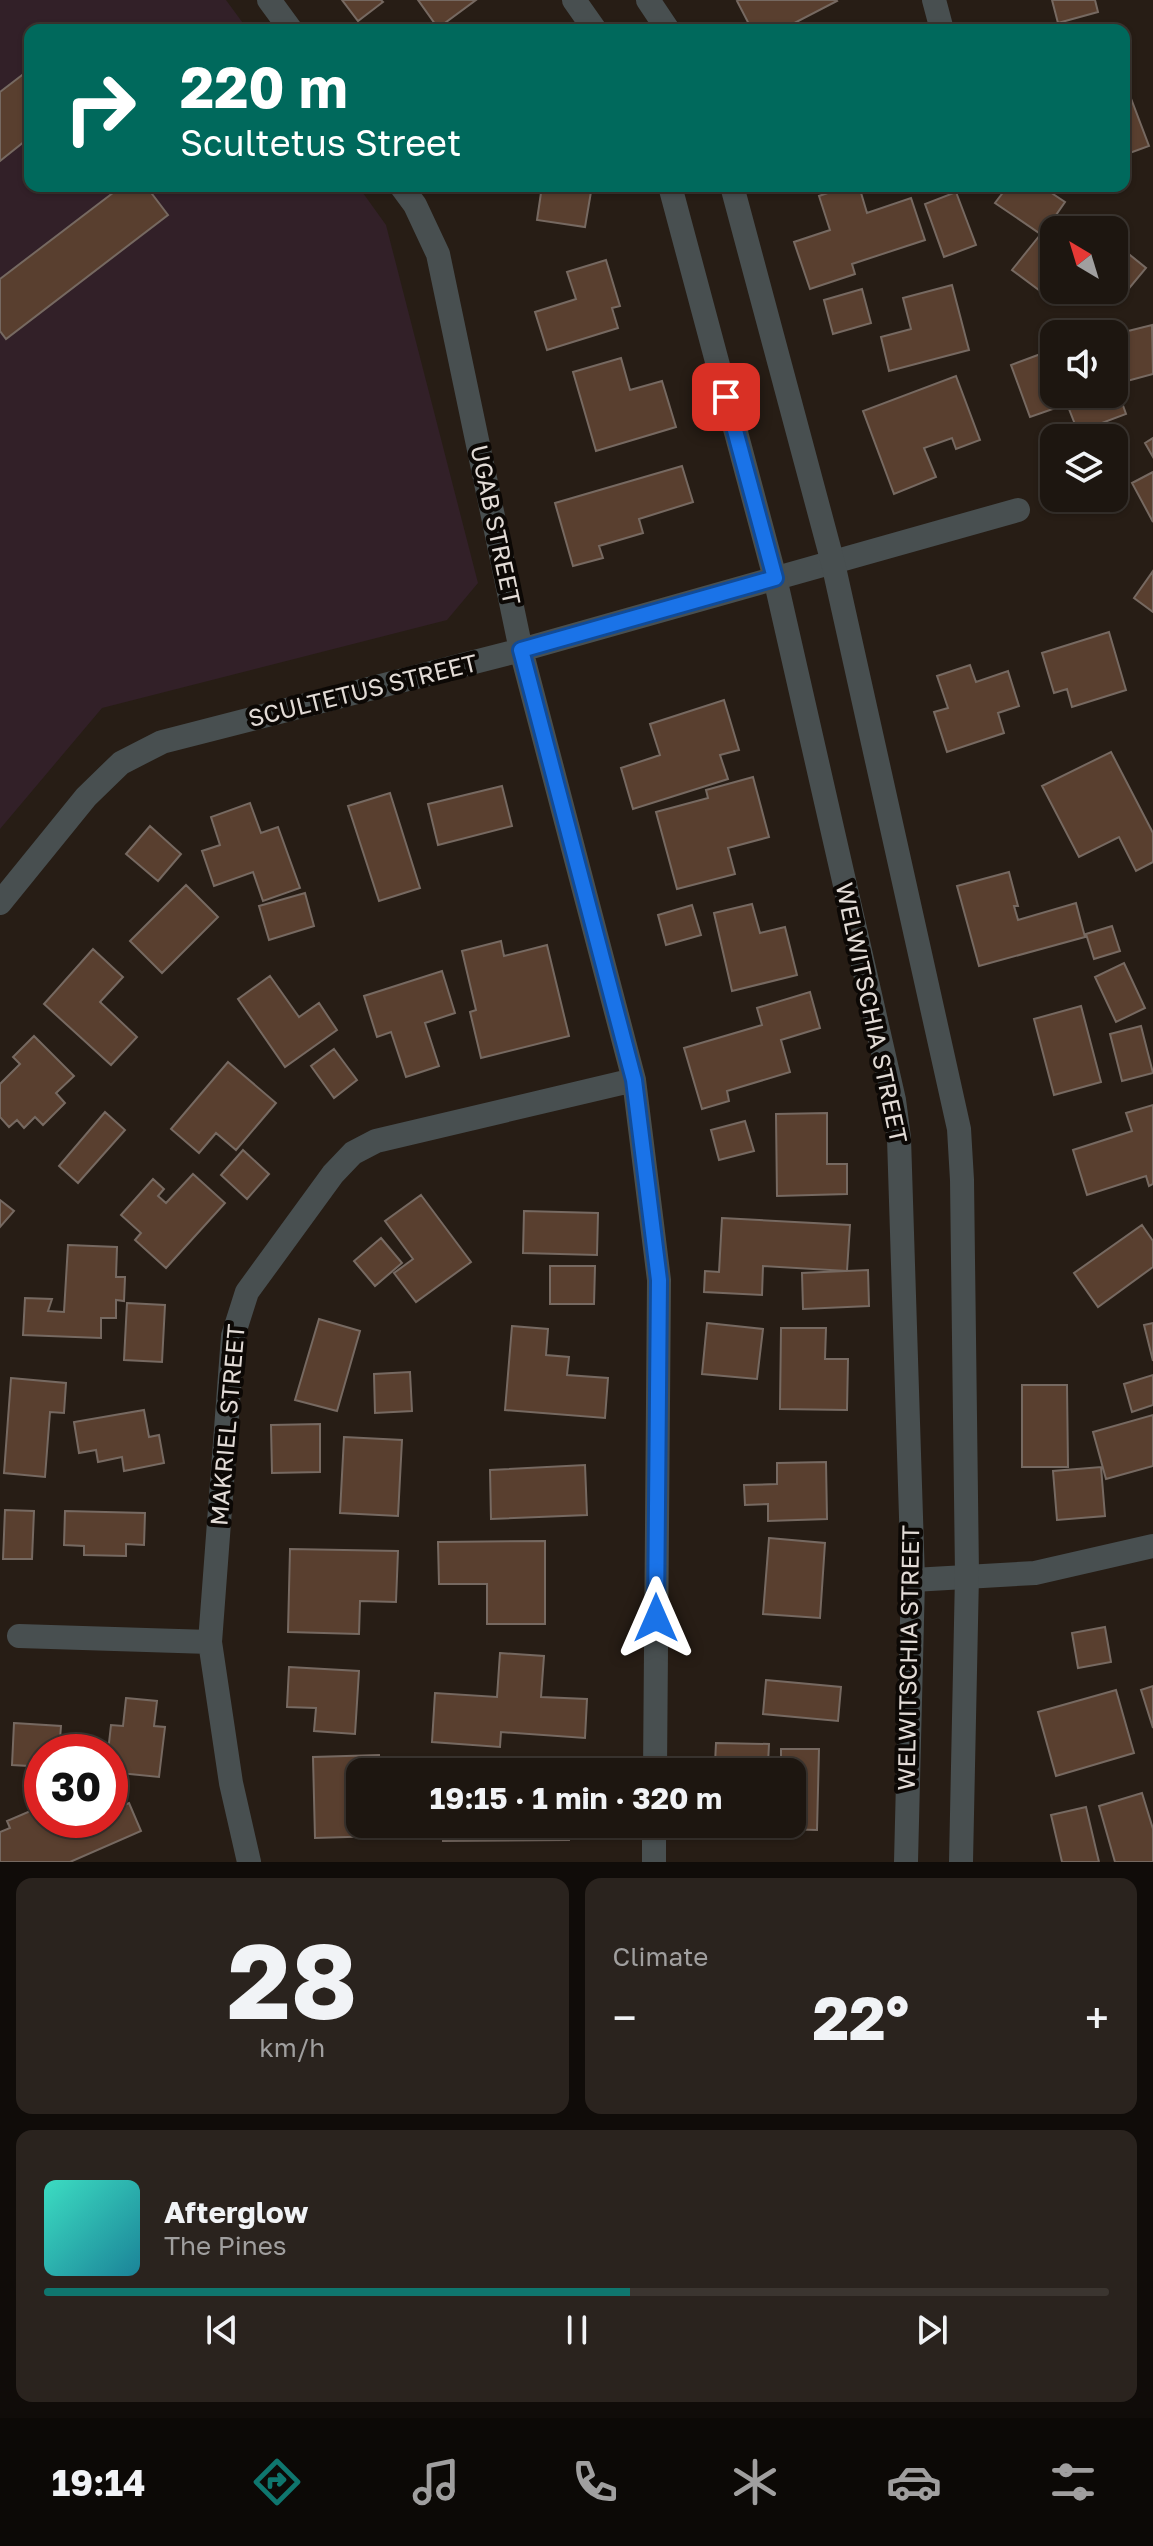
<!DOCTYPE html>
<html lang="en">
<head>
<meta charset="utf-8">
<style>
	:root { --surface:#1d1610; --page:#2a231e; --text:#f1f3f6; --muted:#a09f9f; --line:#3b3530; --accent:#0f766e }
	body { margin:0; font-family:"Golos Text",sans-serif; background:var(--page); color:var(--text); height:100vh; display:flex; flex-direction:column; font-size:30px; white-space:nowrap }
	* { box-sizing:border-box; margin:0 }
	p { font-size:26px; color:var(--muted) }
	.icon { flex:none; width:44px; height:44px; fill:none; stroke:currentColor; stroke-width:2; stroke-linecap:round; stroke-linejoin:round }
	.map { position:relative; height:1862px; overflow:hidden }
	.side { display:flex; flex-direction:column; gap:16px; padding:16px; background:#100c09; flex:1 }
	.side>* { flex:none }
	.top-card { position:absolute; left:24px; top:24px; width:1106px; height:168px; border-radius:16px; box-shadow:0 2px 6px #0004,0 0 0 2px var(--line); background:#00695c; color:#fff; overflow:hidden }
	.needle { width:52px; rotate:322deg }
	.controls { position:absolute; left:1040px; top:216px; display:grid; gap:16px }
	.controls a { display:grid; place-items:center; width:88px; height:88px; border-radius:16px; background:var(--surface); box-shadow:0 2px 6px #0004,0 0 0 2px var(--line); font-size:40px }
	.speed { position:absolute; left:24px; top:1734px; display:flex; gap:16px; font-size:40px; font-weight:700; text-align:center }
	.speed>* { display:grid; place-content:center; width:104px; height:104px; border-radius:50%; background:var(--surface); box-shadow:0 2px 6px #0004,0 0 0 2px var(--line); line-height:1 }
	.speed .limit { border:12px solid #d22; background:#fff; color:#111 }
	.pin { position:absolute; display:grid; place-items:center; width:68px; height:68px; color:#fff; margin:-34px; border-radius:16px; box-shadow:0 4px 12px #0006 }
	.me { position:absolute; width:88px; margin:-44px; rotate:0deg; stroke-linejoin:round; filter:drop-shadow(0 0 6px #0008) }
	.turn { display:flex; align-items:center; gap:28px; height:168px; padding:0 24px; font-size:36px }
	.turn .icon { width:104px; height:104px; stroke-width:2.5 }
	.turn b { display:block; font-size:56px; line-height:68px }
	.big { font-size:60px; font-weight:700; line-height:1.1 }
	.side .tile { flex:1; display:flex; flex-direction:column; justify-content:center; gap:12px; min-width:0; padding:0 28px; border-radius:16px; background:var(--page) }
	.side .dial { align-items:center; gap:0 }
	.dial b { font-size:104px; line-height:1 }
	.song { display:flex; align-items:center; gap:24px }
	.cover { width:96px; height:96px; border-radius:12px; background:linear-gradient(135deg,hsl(170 70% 55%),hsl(190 70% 35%)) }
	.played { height:8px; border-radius:4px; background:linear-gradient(90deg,var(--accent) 55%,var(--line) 55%) }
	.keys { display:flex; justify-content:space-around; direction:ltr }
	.heat { display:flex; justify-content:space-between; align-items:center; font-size:44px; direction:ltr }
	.side .tiles { flex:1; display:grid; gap:16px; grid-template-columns:1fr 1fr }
	.tile:last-child { grid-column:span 2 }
	.trip { position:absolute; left:346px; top:1758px; width:460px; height:80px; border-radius:16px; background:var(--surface); box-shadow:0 2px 6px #0004,0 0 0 2px var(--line); font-weight:700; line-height:80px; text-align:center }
	.dock { display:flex; height:128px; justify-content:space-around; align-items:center; background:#0c0906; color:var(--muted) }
	.dock .icon { width:56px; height:56px }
	.dock .selected { color:var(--accent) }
	.dock b { font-size:36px; color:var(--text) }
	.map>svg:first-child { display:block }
</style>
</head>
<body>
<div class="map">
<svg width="1153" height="1862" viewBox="0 0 1153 1862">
	<rect width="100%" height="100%" fill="#271d15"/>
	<path fill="#322028" d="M0,0H226L248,30H30V186H358L386,225L478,583L447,620L102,708L0,829Z"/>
	<path fill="#593f2f" stroke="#766961" stroke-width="2" d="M342,0H381L383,2L358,21Z
		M418,0H476L438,28Z
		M739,0H836L837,1L781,30H752L737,1Z
		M1052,0H1095L1098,12L1058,23Z
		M30,69V137L0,161V92Z
		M1124,80L1149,146L1124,155Z
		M122,186H146L168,215L6,339L0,331V279Z
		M542,186H592L585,227L537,220Z
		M848,186H859L867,213L911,198L925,240L852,264L855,274L810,289L794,242L830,230L819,196Z
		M1008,186H1041L1065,202L1042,235L995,203Z
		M956,192L976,245L944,257L925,204Z
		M1040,235L1054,245V279L1043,293L1012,270Z
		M1114,242L1146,268L1121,298L1112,290Z
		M606,260L620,306L612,308L618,328L547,350L535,312L576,299L567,272Z
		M952,285L969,350L889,371L881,337L911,329L903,298Z
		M862,289L871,323L833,334L824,300Z
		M1152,325L1153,374L1127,381L1116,334Z
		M1054,349V394H1114V380L1126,414L1078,432L1067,404L1030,417L1011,365Z
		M621,358L630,390L662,381L676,427L596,451L573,372Z
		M956,376L980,440L956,449L952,438L924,448L936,477L894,494L863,411Z
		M1153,438V457L1145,443Z
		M682,466L693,502L639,519L643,533L599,546L603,558L573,566L555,503Z
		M1153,472V522L1132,483Z
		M1153,571V612L1134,598Z
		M1109,632L1126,690L1072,707L1067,689L1054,693L1042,653Z
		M970,665L976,682L1008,671L1019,706L998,713L1004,733L947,752L934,712L948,708L937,676Z
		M724,700L739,750L720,755L728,779L633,809L621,768L660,755L650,724Z
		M1111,752L1153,833V862L1136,871L1119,837L1079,857L1042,786Z
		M753,777L769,837L728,848L735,874L677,889L656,812L708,798L706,790Z
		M502,786L512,826L438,845L428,804Z
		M390,793L420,888L379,901L348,806Z
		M250,803L261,833L278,827L300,888L263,901L253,872L214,886L202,851L220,845L211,817Z
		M150,826L181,854L158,881L126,854Z
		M1009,872L1018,906H1014L1018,920L1076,903L1085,937L979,966L957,886Z
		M186,885L218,917L162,973L130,941Z
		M305,893L314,926L269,940L259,906Z
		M752,904L760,933L785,927L797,975L732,991L714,913Z
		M692,905L701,935L666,945L658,915Z
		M1112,926L1120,951L1094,959L1086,934Z
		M501,941L504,956L547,945L569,1036L481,1058L470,1012L476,1010L462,951Z
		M93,949L123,977L100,1002L137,1037L111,1065L44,1004Z
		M1124,963L1145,1008L1116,1022L1095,977Z
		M442,971L455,1013L425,1023L439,1066L406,1077L391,1032L377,1037L364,996Z
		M270,976L299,1017L319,1003L337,1030L285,1067L238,999Z
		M810,992L820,1028L781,1040L790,1072L727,1091L729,1101L702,1109L684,1048L762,1025L757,1008Z
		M1081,1006L1101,1082L1054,1095L1034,1019Z
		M1141,1026L1153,1073L1122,1081L1110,1034Z
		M34,1036L74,1076L56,1093L65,1103L43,1125L35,1117L24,1128L17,1120L9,1127L0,1117V1084L20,1064L13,1057Z
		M334,1049L357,1080L334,1098L311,1066Z
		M228,1062L276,1103L236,1150L216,1133L199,1153L171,1129Z
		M1153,1105V1184L1149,1186L1146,1176L1087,1195L1073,1150L1132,1131L1126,1113Z
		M105,1112L125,1130L78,1183L59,1166Z
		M827,1113V1164H847V1194L777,1196L776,1114Z
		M745,1121L754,1151L719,1160L711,1130Z
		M243,1150L269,1174L247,1199L221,1175Z
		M193,1174L225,1203L166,1268L135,1240L141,1233L121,1215L153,1179L164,1189L158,1196L166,1203Z
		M421,1195L471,1262L416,1302L394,1273L413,1259L385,1221Z
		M0,1200L14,1211L0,1227Z
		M524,1211L598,1213L597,1255L523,1253Z
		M722,1218L850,1225L847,1271L763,1266L762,1295L704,1292L705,1271L719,1272Z
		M1142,1225L1153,1241V1267L1098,1307L1074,1273Z
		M381,1238L402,1263L375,1286L354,1261Z
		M68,1245L117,1247L116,1277H125L124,1301L116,1300V1318H101V1338L23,1335L25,1298L52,1299L48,1311L64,1312Z
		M550,1266H595L594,1304H550Z
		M868,1270L869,1306L803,1309L802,1273Z
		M127,1303L165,1305L162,1362L124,1360Z
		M319,1319L360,1331L337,1411L295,1400Z
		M707,1323L763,1329L757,1379L702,1374Z
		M1153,1323V1361L1144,1325Z
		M512,1326L548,1329L546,1355L569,1357L567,1375L608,1378L605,1418L505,1410Z
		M781,1328H826L825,1359H848L847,1410L780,1409Z
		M410,1372L412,1411L375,1413L374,1374Z
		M1153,1375V1405L1132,1412L1124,1384Z
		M11,1378L66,1383L64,1413L50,1412L45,1477L4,1473Z
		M1022,1385H1067L1068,1467H1022Z
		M144,1410L149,1437L159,1435L164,1463L124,1471L122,1457L98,1462L96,1450L79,1453L74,1422Z
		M1153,1415V1466L1106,1479L1093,1432Z
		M320,1424V1472L272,1473L271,1425Z
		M344,1437L402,1440L398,1516L340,1513Z
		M826,1462L827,1519L768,1521V1504L745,1505L744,1485L777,1484V1463Z
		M585,1465L587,1515L491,1519L490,1470Z
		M1101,1467L1105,1516L1057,1520L1053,1471Z
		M5,1510L34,1511L32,1559H3Z
		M65,1511L145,1513L144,1545L126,1544V1556L84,1555V1546L64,1545Z
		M769,1538L825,1543L820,1618L763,1614Z
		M545,1541V1624H487V1584H439L438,1542Z
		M290,1549L398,1551L396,1602L360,1601L359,1634L288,1632Z
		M1105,1627L1111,1662L1078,1668L1072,1633Z
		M500,1653L544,1656L541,1697L587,1699L585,1738L501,1732L500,1747L432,1742L435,1693L497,1697Z
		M289,1667L359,1671L355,1734L314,1731L316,1708L287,1707Z
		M766,1680L841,1687L838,1721L763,1714Z
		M1153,1686V1728L1141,1690Z
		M1116,1690L1134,1753L1056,1776L1038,1712Z
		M126,1698L157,1701L154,1726L165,1727L159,1777L110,1772V1752H108L111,1725L123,1726Z
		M14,1723L61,1726L59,1752H42V1778L28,1777L29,1766L12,1765Z
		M716,1743L769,1744L768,1764L715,1763Z
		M781,1749H819L817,1830L780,1829V1824H792V1772H781Z
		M379,1755L380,1772H360V1824H381V1836L315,1838L313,1757Z
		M1142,1793L1153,1829V1862H1115L1099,1806Z
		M129,1803L141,1831L70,1862H0V1832L10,1828L7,1821L42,1806V1820H67L71,1828L90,1820H110V1811Z
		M1086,1807L1099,1862H1062L1051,1815Z
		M443,1824H569V1840L443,1841Z"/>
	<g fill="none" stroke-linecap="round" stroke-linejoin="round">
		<path stroke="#484f50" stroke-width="24" d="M269,0L291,30
			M934,0L942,30
			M401,186L415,205L438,254L521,650L634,1080L659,1280L655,1772
			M0,903L86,797L121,763L162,742L521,650L1018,510
			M913,1580L1035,1573L1153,1546
			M19,1636L210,1642
			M249,1862L231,1783L210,1642L233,1336L247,1292L333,1174L353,1153L376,1141L634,1080
			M654,1862V1824"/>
		<path stroke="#484f50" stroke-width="24" d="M574,0L595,30
			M648,0L668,30
			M670,186L775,578L894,1100L899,1138L913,1580L906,1862
			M732,186L833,563L959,1129L962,1180L967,1575L961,1862"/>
	</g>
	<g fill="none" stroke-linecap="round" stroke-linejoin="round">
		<g stroke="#114b97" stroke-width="20">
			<path id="route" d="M656,1618L659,1280L634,1080L521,650L775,578L726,397"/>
		</g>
		<use href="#route" stroke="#1a73e8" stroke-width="14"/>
	</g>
	<g text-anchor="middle" stroke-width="8" stroke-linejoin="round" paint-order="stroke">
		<g font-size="24" fill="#e2dbd6" stroke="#0c0805">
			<text transform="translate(495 525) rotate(78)" y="8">UGAB STREET</text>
			<text transform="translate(363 691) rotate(-14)" y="8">SCULTETUS STREET</text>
			<text transform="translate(871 1013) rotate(78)" y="8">WELWITSCHIA STREET</text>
			<text transform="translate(228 1425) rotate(-85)" y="8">MAKRIEL STREET</text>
			<text transform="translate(909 1658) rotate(-89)" y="8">WELWITSCHIA STREET</text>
		</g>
	</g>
</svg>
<div class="controls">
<a><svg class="needle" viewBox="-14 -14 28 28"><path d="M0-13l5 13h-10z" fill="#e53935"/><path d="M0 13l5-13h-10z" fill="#a09f9f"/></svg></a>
<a><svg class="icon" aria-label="sound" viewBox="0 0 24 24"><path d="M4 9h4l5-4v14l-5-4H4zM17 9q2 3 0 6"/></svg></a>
<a><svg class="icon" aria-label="layers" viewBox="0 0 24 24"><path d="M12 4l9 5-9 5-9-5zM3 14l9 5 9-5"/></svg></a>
</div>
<div class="speed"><div class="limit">30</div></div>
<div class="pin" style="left:726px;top:397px;background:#d93025"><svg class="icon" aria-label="arrive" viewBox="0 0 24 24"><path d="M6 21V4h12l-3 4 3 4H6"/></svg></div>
<svg class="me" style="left:656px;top:1618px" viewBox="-20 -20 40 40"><path d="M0-17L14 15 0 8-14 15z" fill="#1a73e8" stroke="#fff" stroke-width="4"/></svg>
<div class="trip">19:15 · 1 min · 320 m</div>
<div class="top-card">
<div class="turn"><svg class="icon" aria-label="right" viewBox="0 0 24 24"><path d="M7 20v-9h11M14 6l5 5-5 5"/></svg><div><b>220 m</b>Scultetus Street</div></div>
</div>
</div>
<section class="side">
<div class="tiles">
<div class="tile dial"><b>28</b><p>km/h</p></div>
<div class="tile"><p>Climate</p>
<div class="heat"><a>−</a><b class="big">22°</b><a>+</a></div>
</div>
<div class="tile">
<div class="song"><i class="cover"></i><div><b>Afterglow</b><p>The Pines</p></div></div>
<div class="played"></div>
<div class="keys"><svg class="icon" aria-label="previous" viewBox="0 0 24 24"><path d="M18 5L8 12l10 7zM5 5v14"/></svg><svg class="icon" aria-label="pause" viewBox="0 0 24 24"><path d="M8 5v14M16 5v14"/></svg><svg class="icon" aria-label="next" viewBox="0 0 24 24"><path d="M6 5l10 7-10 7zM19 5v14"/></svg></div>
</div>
</div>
</section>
<nav class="dock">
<b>19:14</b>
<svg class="icon selected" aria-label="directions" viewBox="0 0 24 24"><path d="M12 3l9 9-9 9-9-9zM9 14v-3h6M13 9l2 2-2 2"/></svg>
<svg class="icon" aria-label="music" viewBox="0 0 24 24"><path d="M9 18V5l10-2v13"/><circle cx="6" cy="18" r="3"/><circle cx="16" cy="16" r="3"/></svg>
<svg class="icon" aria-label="phone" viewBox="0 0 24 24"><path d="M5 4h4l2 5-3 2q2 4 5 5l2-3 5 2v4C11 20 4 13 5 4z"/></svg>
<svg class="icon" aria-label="climate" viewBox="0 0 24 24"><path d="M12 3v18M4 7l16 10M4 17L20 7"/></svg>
<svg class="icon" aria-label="car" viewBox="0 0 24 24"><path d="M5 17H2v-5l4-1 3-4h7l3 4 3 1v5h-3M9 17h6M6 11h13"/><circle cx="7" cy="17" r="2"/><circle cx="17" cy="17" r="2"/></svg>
<svg class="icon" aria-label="filters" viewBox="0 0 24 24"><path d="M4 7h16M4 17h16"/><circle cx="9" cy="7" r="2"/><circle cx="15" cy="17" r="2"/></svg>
</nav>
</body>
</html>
